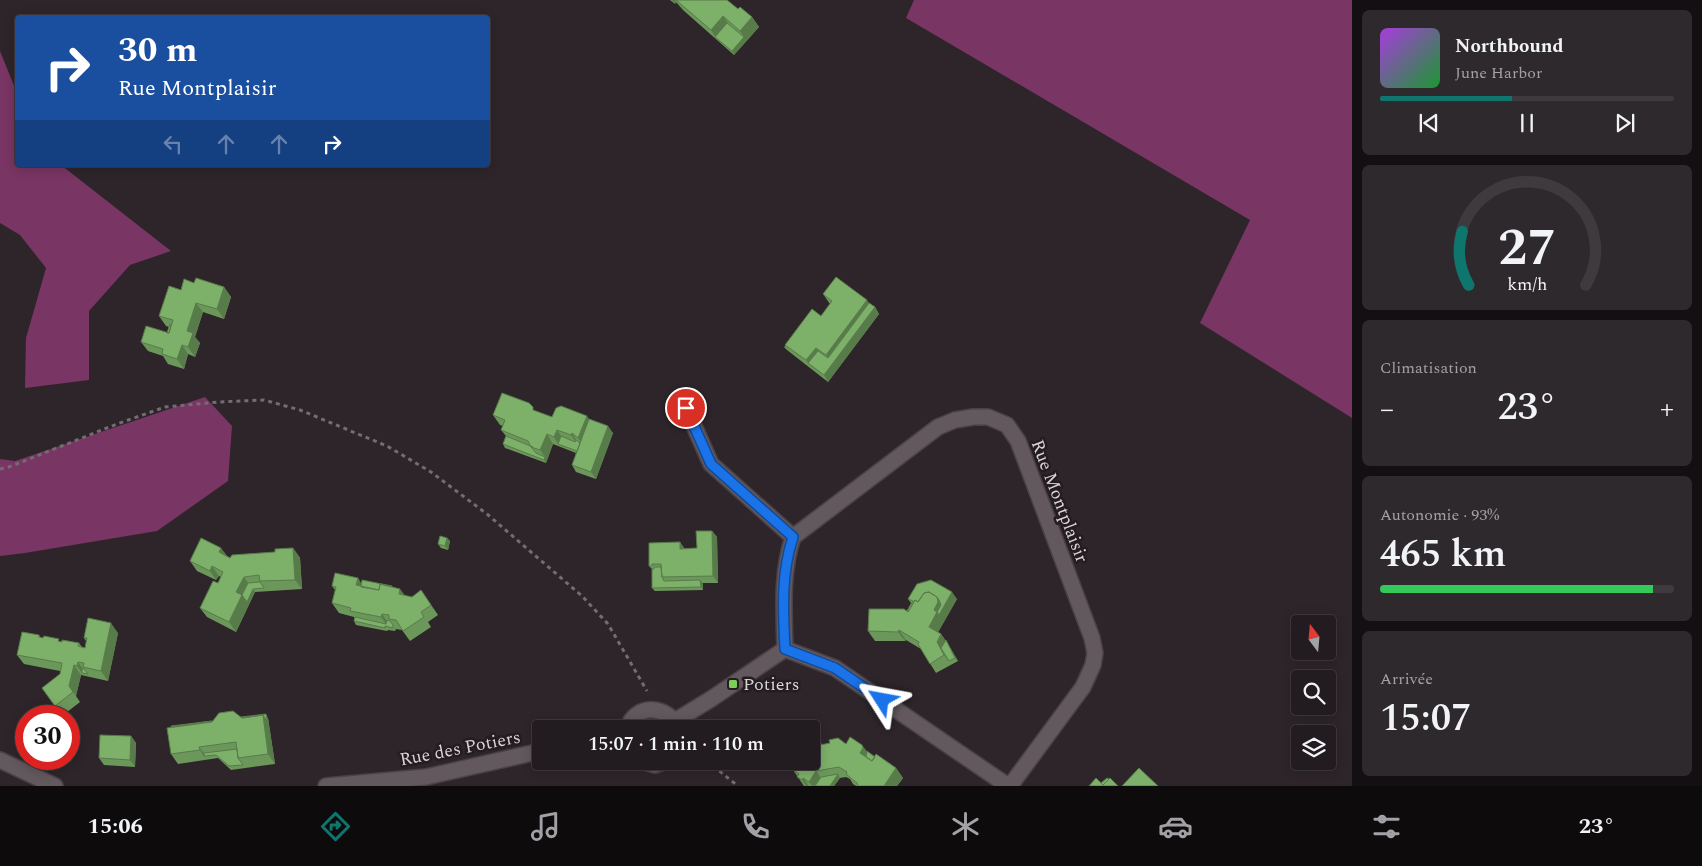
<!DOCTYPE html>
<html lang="fr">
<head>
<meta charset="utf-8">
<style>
	:root { --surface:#221c20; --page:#2e292d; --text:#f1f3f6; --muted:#a2a1a5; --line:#3f3a3e; --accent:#0f766e }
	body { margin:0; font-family:Spectral,serif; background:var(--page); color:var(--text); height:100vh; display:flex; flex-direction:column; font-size:19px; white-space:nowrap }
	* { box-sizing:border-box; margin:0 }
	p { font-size:16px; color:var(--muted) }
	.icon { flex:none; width:28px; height:28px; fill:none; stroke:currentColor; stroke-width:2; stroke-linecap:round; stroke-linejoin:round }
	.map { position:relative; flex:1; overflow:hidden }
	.drawer { display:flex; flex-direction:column; gap:10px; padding:10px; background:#130f12; width:350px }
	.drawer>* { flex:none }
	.guide { position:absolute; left:15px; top:15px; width:475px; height:152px; border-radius:5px; box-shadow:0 2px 12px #0003,0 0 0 1px var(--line); background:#1a4fa0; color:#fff; overflow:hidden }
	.needle { width:32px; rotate:344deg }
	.buttons { position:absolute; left:1291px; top:615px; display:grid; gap:10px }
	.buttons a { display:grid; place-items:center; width:45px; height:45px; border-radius:5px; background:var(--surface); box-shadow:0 2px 12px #0003,0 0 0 1px var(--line); font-size:25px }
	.speed { position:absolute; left:15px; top:705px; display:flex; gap:10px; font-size:25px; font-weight:700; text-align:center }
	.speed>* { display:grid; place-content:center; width:65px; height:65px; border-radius:50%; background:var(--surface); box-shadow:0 2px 12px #0003,0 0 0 1px var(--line); line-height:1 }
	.speed .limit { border:8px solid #d22; background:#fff; color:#111 }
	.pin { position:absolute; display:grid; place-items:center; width:42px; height:42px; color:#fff; margin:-21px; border:2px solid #fff; border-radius:50%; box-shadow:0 1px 5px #0007 }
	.me { position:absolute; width:55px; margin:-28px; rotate:304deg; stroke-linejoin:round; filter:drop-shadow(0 0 4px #0008) }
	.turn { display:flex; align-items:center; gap:18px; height:105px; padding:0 20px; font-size:22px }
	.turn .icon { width:65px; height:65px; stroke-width:2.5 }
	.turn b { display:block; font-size:35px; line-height:42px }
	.lanes { display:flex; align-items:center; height:48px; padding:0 20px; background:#0003; justify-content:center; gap:25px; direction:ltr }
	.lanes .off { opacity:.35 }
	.big { font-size:38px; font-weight:600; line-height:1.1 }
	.drawer .card { flex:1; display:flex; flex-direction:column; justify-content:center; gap:8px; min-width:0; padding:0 18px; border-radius:8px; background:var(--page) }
	.drawer .dial { align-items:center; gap:0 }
	.dial svg { height:130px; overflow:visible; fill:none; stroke:var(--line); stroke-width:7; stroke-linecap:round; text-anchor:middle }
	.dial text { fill:var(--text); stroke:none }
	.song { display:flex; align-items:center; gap:15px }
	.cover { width:60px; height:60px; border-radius:8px; background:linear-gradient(135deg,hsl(280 70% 55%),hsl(130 70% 35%)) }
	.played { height:5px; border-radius:2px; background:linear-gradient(90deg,var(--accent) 45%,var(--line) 45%) }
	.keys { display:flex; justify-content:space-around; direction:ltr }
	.heat { display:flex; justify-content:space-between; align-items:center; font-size:28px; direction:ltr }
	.charge { height:8px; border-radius:4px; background:linear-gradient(90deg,#34c759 93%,var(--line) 0) }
	.trip { position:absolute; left:532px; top:720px; width:288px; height:50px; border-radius:5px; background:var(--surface); box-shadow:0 2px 12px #0003,0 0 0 1px var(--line); font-weight:600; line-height:50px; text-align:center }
	.tabs { display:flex; height:80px; justify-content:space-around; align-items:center; background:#0e0b0d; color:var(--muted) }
	.tabs .icon { width:35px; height:35px }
	.tabs .active { color:var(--accent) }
	.tabs b { font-size:22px; color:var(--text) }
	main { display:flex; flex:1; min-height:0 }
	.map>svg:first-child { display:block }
</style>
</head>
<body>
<main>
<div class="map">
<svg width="1352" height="786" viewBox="0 0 1352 786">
	<rect width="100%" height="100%" fill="#2d252a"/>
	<path fill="#793564" d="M914,0H1352V418L1200,323L1250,220L906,18Z
		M0,51L17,93L18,165H61L171,251L130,265L89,311V380L25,388L26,338L46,268L20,235L0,223Z
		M205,397L232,426L228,481L157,531L25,553L0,556V459L15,461Z"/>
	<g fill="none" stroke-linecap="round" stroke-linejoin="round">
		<g stroke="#494146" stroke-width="18">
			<path id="street" d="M686,408L711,464L793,537
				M785,649C784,611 781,573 793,537L938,427L955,420L973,417H988L1007,425L1018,441L1092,638L1095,653L1093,665L1083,687L1010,786
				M785,649L835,668L1008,786
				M675,721L711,699L785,649
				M627,729C636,702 667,705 679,728
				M0,760L55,786
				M641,761L655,765L666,761
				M326,786L426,777L541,751"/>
		</g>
		<path stroke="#736c70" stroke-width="3" stroke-dasharray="4 4" stroke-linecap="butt" d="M0,469L9,467L117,424L165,407L218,402L264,400L300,410L387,446L431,472L487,514L582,596L608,624L647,691
			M707,761L738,786"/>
		<use href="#street" stroke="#62585e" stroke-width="15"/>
	</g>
	<path fill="#6c975a" d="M670,0H727L738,9L752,17L759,27L734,55L683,10L676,2L675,4Z
		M194,283L224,287L231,297L224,319L203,312L195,337L200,343L195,357L188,354L184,369L168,364L163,356L148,351L141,342L167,333L169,327L166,326L159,316L181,290Z
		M823,294L869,303L875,307L879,314L828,382L787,350L784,347L821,316L830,304Z
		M536,411L552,417L589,419L613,433L596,479L576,472L572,465L576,453L553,444L546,463L505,448L503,444L506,436L501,430L503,426L500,425L493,415Z
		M712,531L717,537L718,583H703V590L655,591L652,588V569L649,566L680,542L684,549L697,548Z
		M447,538L450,541L448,550L441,548L438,544Z
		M293,548L300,558L302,589L255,592L236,632L207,617L200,608L218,583L221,577L219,576L216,580L197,571L190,561L227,556L230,558L275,552Z
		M358,578L361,584L392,587L405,596L412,597L421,590L438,615L428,622L431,627L410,641L402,630L396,629L395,631L388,630L387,631L356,625L354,621V617L339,613L332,603L335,590L332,586Z
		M908,599H957L938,632L941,634L948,644L958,661L936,673L921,649L906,640L905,641H875L868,631L907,611L911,603Z
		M118,633L108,681L81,675L76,696L80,702L62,716L42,688L60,674V671L24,664L17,655L39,635L41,638L60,642L79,643L82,647L85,648L86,641L84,638Z
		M241,717L268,718L275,764L231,770L218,758L178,764L171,754V727Z
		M131,736L136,743L135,767L104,765L99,758Z
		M820,742L822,744H846L867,752L896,768L903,778L897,786H856L853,784L850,779L846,777L840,778L834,786H804L793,770L797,764L792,761H811Z"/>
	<path fill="#587b4a" d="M672,0H675L676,2L675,4Z
		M723,16L730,26L715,37L717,40L711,30Z
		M752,17L759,27L734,55L732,51L744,37L740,31Z
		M224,287L231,297L224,319L217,309Z
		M867,300L873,309L875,307L879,314L828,382L824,375L832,364L826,355Z
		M196,303L203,312L195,337L200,343L195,357L188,347L187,331Z
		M182,345L188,354L184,369L177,359Z
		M816,348L823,357L808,363L806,360Z
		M587,416L594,426L583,445L578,438Z
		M608,426L613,433L596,479L591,472Z
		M557,430L564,440L558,444L554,437Z
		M572,433L578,443V445L571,435Z
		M547,434L553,444L547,460L540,450Z
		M545,457L547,460L546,463L544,460Z
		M712,531L717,537L718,583L713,576Z
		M447,538L450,541L448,550L445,546Z
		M680,542L685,549H680Z
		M221,548L228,557L219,552Z
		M293,548L300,558L302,589L295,580Z
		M212,566L219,576L216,580L210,571Z
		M244,577L255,592L236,632L229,622L236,592Z
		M358,578L364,588L356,585Z
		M700,580L703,583V590L701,587Z
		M400,589L407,598L399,594Z
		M952,592L957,599L936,636L929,627L937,597Z
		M382,614L389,624L388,627L381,617Z
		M111,623L118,633L108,681L101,671Z
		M899,630L906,640L905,641L898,632Z
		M941,634L948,644L958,661L955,658L949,661L944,655L937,642Z
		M78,662L85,672L82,673L77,666Z
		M74,665L81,675L76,696L69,686Z
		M266,714L268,718L275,764L268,754L263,715Z
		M131,736L136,743L135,767L130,760Z
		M862,745L869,754L865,760L860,753Z
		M199,747L206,756H204L206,760L200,750Z
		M896,768L903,778L897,786H884Z
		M816,771L823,781L820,786H812L809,782Z
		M838,774L840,778L834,786H830Z
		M803,778L809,786H806L802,780Z"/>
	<path fill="#7db069" stroke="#587b4a" d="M676,0H727L738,9L740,7L752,17L740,31L723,16L711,30Z
		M727,23L744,37L732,51L715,37Z
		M836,277L867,300L826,355L816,348L806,360L785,345L812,309L821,316L832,301L823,294Z
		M196,278L224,287L217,309L196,303L187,331L193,333L188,347L182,345L177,359L162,354L163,349L141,342L146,326L169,333L173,320L159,316L169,286L181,290L184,279L194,283Z
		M869,303L875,307L824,375L808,363L818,351L828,358Z
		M170,324L171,325L169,333H167Z
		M502,393L529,403L533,407V410L552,417L556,408L561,406L587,416L578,438L572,433L571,435L557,430L554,437L547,434L540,450L531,447L528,441L501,430L505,420L493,415Z
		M589,419L608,426L591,472L572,465Z
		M506,436L533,447H531L536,453L545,457L544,460L503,444Z
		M561,436L575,442L576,440L580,443L577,451L558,444Z
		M696,531H712L713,576L662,577L661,564H652V566H649V543L680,542V549L697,548Z
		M440,536L447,538L445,546L438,544Z
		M201,538L221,548L219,552L230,558L232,555L275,552V549L293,548L295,580L260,581L259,575L244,577L236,592L242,595L229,622L200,608L213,581L218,583L223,572L212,566L210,571L190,561Z
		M654,567H661L662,577L664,581L700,580L701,587L652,588V569H654Z
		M335,573L358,578L356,585L379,590L380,584L400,589L399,594L412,597L421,590L431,605L421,612L424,617L403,631L396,620L389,619V615L382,614L381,617L350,611L351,608L332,603L336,587L332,586Z
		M362,580L392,586V587L380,584L379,590L361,587Z
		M931,580L952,592L939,615L937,612L941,605L939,600L937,597L929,592L924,593L918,602L915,600L908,612L907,611L913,601L908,599L917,584Z
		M260,582L264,588L253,589L247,602L242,595L248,583Z
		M929,592L937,597L938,602L934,610L937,612L929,627L941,634L937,642L944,655L930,664L918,644L919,642L899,630L898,632L868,631L869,609H904L908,612L915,600L918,602L924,593Z
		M355,617L386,624L387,620L390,621L393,625V628L385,626V628L354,621Z
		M88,618L111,623L101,671L83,667L84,663L78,662L77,666L74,665L69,686L73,692L55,706L42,688L60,674L62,663L17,655L22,632L39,635V637L43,638L44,636L59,639L58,641L62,642V640L79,643L78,646L85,648L87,638H84Z
		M946,640L955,658L949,661L941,648Z
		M82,668L84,669L88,674L82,673Z
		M233,711L242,718L263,715L268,754L238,758L236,742L199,747L200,750L171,754L167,728L212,722L219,713Z
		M266,714L267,721L263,715L242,718L241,717Z
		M212,721L171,727V726Z
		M100,735L131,736L130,760L99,758Z
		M850,737L862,745L863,748L860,753L872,761L876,754L896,768L884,786H858L857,783L846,774L847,772L839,767L816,771L809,782L803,778L802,780L797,777L799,774L793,770L799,761H811V744L820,742V745L830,743L829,740L838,738L846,744Z
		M237,749L238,758L243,765L229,766L216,755L204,756V753Z
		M867,751L875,757L872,761L866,757Z
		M1139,768L1158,786H1122Z
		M838,774L830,786H815L821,777Z
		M1096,778L1103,785L1110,778L1118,786H1089Z
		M1107,778L1109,779L1103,785L1101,783Z"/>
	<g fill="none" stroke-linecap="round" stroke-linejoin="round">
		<g stroke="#114b97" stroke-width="12">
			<path id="route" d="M686,408L711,464L793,537C781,573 783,611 785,649L835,668L882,700"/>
		</g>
		<use href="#route" stroke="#1a73e8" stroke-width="9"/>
	</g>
	<rect fill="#7bd155" stroke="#241c21" stroke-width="2" x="728" y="679" width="10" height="10" rx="2.5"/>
	<g text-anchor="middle" stroke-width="5" stroke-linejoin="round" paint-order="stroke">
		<g font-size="18" fill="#d9d4d7" stroke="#241c21">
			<text transform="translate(1060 501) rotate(69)" y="6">Rue Montplaisir</text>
			<text transform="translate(460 748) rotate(-11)" y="6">Rue des Potiers</text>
		</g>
		<g font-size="18" fill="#d9d4d7" stroke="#241c21" text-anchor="start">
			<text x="743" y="690">Potiers</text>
		</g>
	</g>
</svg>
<div class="buttons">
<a><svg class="needle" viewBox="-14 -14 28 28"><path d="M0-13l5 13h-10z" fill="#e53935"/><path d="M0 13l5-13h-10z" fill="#a2a1a5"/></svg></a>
<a><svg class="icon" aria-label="search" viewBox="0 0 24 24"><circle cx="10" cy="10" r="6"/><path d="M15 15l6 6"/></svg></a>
<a><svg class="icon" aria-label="layers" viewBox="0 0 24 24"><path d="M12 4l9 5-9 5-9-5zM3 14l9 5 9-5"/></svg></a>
</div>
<div class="speed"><div class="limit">30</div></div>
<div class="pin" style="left:686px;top:408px;background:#d93025"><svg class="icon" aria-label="arrive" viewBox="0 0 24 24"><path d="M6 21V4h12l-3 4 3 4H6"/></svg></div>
<svg class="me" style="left:882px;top:700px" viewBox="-20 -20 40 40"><path d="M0-17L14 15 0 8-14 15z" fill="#1a73e8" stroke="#fff" stroke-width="4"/></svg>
<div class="trip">15:07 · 1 min · 110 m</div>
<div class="guide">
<div class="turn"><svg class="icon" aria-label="right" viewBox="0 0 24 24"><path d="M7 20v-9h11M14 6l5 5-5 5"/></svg><div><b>30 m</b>Rue Montplaisir</div></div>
<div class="lanes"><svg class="icon off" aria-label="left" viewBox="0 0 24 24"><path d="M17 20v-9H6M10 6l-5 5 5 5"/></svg><svg class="icon off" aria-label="ahead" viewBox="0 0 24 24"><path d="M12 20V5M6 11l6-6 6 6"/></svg><svg class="icon off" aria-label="ahead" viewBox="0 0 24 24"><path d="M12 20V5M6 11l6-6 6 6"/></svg><svg class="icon" aria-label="right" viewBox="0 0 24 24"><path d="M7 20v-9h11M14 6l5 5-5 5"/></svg></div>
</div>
</div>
<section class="drawer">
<div class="card">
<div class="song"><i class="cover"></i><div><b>Northbound</b><p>June Harbor</p></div></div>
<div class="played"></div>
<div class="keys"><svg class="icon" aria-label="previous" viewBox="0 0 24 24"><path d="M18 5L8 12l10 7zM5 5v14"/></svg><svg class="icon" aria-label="pause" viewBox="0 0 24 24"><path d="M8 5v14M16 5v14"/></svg><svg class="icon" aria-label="next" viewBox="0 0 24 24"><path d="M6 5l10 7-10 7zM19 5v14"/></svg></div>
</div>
<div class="card dial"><svg viewBox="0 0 100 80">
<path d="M14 69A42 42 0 1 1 86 69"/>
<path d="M14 69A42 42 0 0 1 10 36" stroke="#0f766e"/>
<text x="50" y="56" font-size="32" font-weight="700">27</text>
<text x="50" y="72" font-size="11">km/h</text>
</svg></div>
<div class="card"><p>Climatisation</p>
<div class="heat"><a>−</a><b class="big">23°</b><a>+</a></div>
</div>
<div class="card"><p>Autonomie · 93%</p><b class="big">465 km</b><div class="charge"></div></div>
<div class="card"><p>Arrivée</p><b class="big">15:07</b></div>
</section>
</main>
<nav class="tabs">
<b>15:06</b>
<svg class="icon active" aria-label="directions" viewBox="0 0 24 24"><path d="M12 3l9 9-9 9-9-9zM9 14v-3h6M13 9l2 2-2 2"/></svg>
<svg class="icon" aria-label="music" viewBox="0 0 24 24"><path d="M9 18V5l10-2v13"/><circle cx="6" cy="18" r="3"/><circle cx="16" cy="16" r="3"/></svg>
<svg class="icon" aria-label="phone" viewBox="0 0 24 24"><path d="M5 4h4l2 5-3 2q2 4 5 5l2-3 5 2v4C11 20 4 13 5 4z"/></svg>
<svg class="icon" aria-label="climate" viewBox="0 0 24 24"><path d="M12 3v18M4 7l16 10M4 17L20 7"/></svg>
<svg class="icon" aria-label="car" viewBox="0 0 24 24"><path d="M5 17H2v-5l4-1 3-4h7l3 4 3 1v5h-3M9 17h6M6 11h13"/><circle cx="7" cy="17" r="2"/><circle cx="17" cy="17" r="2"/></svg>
<svg class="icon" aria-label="filters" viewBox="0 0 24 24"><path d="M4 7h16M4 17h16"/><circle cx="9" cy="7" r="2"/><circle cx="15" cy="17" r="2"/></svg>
<b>23°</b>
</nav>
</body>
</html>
